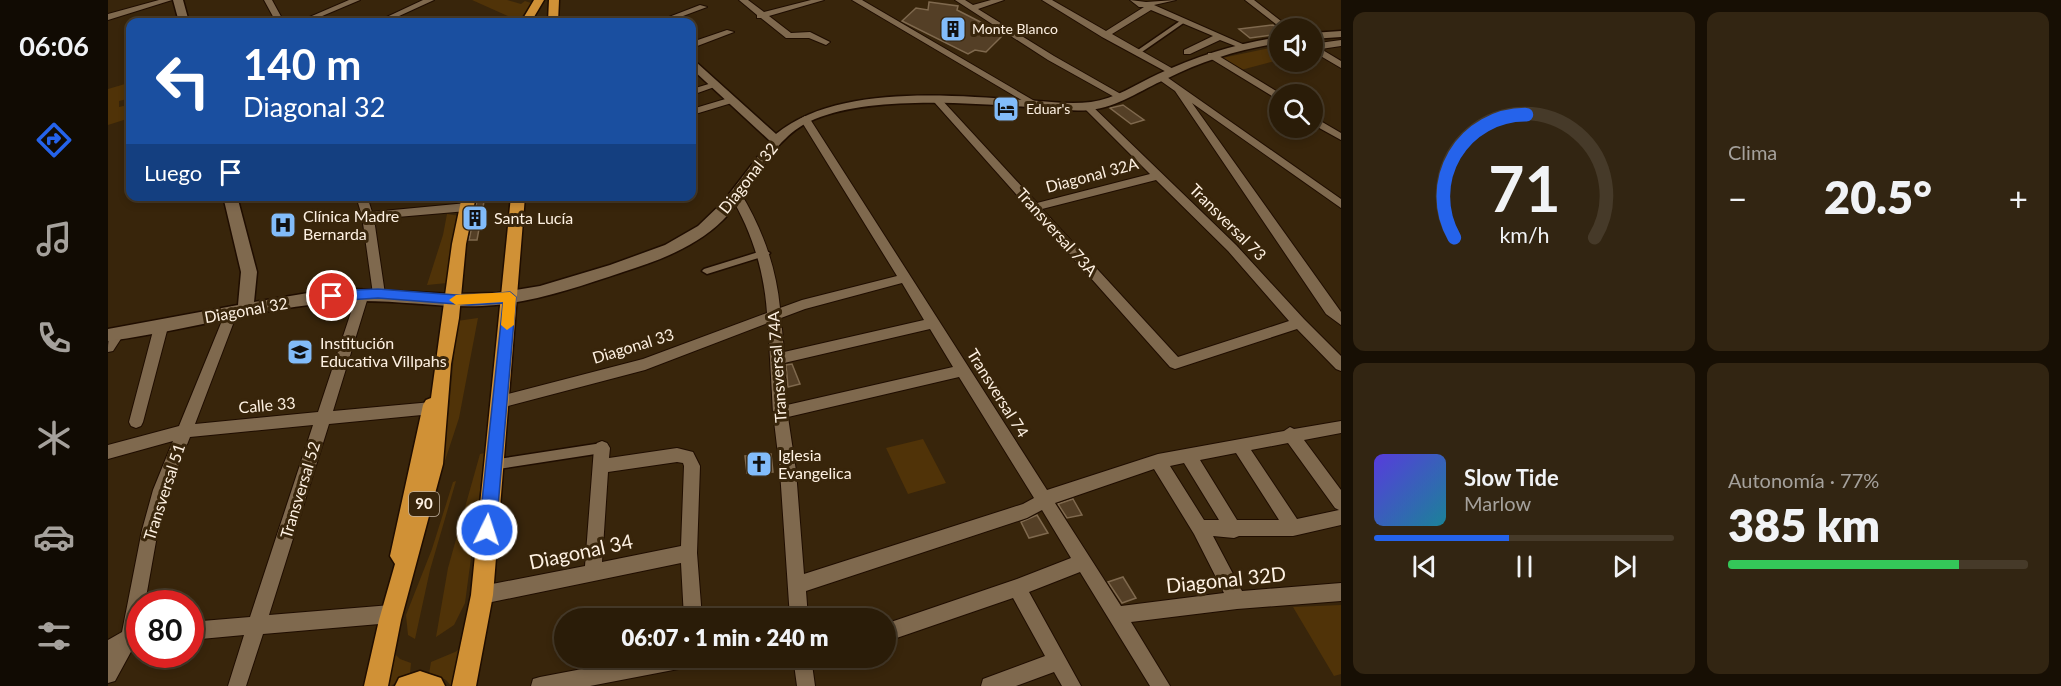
<!DOCTYPE html>
<html lang="es">
<head>
<meta charset="utf-8">
<style>
	:root { --surface:#2a1c08; --page:#322512; --text:#f1f3f6; --muted:#a5a19c; --line:#463a29; --accent:#2563eb }
	body { margin:0; font-family:Lato,sans-serif; background:var(--page); color:var(--text); height:100vh; display:flex; flex-direction:column; font-size:22px; white-space:nowrap }
	* { box-sizing:border-box; margin:0 }
	p { font-size:20px; color:var(--muted) }
	.icon { flex:none; width:33px; height:33px; fill:none; stroke:currentColor; stroke-width:2; stroke-linecap:round; stroke-linejoin:round }
	.map { position:relative; flex:1; overflow:hidden }
	.drawer { display:flex; flex-direction:column; gap:12px; padding:12px; background:#170f04; width:720px }
	.drawer>* { flex:none }
	.hud { position:absolute; left:18px; top:18px; width:570px; height:183px; border-radius:12px; box-shadow:0 3px 9px #0003,0 0 0 2px var(--line); background:#1a4fa0; color:#fff; overflow:hidden }
	.buttons { position:absolute; left:1161px; top:18px; display:grid; gap:12px }
	.buttons a { display:grid; place-items:center; width:54px; height:54px; border-radius:50%; background:var(--surface); box-shadow:0 3px 9px #0003,0 0 0 2px var(--line); font-size:30px }
	.speed { position:absolute; left:18px; top:590px; display:flex; gap:12px; font-size:30px; font-weight:700; text-align:center }
	.speed>* { display:grid; place-content:center; width:78px; height:78px; border-radius:50%; background:var(--surface); box-shadow:0 3px 9px #0003,0 0 0 2px var(--line); line-height:1 }
	.speed .limit { border:9px solid #d22; background:#fff; color:#111 }
	.pin { position:absolute; display:grid; place-items:center; width:51px; height:51px; color:#fff; margin:-26px; border:3px solid #fff; border-radius:50%; box-shadow:0 2px 6px #0007 }
	.me { position:absolute; width:66px; margin:-33px; rotate:4deg; stroke-linejoin:round; filter:drop-shadow(0 0 4px #0008) }
	.turn { display:flex; align-items:center; gap:21px; height:126px; padding:0 18px; font-size:27px }
	.turn .icon { width:78px; height:78px; stroke-width:2.5 }
	.turn b { display:block; font-size:42px; line-height:51px }
	.then { display:flex; align-items:center; height:57px; padding:0 18px; background:#0003; gap:12px; font-size:22px }
	.big { font-size:45px; font-weight:800; line-height:1.1 }
	.drawer .widget { flex:1; display:flex; flex-direction:column; justify-content:center; gap:9px; min-width:0; padding:0 21px; border-radius:12px; background:var(--page) }
	.drawer .dial { align-items:center; gap:0 }
	.dial svg { height:156px; overflow:visible; fill:none; stroke:var(--line); stroke-width:7; stroke-linecap:round; text-anchor:middle }
	.dial text { fill:var(--text); stroke:none }
	.song { display:flex; align-items:center; gap:18px }
	.cover { width:72px; height:72px; border-radius:9px; background:linear-gradient(135deg,hsl(250 70% 55%),hsl(190 70% 35%)) }
	.played { height:6px; border-radius:3px; background:linear-gradient(90deg,var(--accent) 45%,var(--line) 45%) }
	.keys { display:flex; justify-content:space-around; direction:ltr }
	.heat { display:flex; justify-content:space-between; align-items:center; font-size:33px; direction:ltr }
	.charge { height:9px; border-radius:4px; background:linear-gradient(90deg,#34c759 77%,var(--line) 0) }
	.drawer .tiles { flex:1; display:grid; gap:12px; grid-template-columns:repeat(2,1fr) }
	.trip { position:absolute; left:446px; top:608px; width:342px; height:60px; border-radius:30px; background:var(--surface); box-shadow:0 3px 9px #0003,0 0 0 2px var(--line); font-weight:800; line-height:60px; text-align:center }
	main { display:flex; flex:1; min-height:0 }
	.dock { display:flex; flex-direction:column; width:108px; justify-content:space-around; align-items:center; background:#110b03; color:var(--muted) }
	.dock .icon { width:42px; height:42px }
	.dock .on { color:var(--accent) }
	.dock b { font-size:27px; color:var(--text) }
	.map>svg:first-child { display:block }
</style>
</head>
<body>
<main>
<nav class="dock">
<b>06:06</b>
<svg class="icon on" aria-label="directions" viewBox="0 0 24 24"><path d="M12 3l9 9-9 9-9-9zM9 14v-3h6M13 9l2 2-2 2"/></svg>
<svg class="icon" aria-label="music" viewBox="0 0 24 24"><path d="M9 18V5l10-2v13"/><circle cx="6" cy="18" r="3"/><circle cx="16" cy="16" r="3"/></svg>
<svg class="icon" aria-label="phone" viewBox="0 0 24 24"><path d="M5 4h4l2 5-3 2q2 4 5 5l2-3 5 2v4C11 20 4 13 5 4z"/></svg>
<svg class="icon" aria-label="climate" viewBox="0 0 24 24"><path d="M12 3v18M4 7l16 10M4 17L20 7"/></svg>
<svg class="icon" aria-label="car" viewBox="0 0 24 24"><path d="M5 17H2v-5l4-1 3-4h7l3 4 3 1v5h-3M9 17h6M6 11h13"/><circle cx="7" cy="17" r="2"/><circle cx="17" cy="17" r="2"/></svg>
<svg class="icon" aria-label="filters" viewBox="0 0 24 24"><path d="M4 7h16M4 17h16"/><circle cx="9" cy="7" r="2"/><circle cx="15" cy="17" r="2"/></svg>
</nav>
<div class="map">
<svg width="1233" height="686" viewBox="0 0 1233 686">
	<rect width="100%" height="100%" fill="#38250b"/>
	<path fill="#503308" d="M364,0H399L413,4L417,1L423,3L411,21Z
		M1171,46V60L1133,70L1114,58Z
		M17,84L19,99L11,101V107L20,105L22,118L0,125V89Z
		M339,214L352,216L339,283L319,285L335,235Z
		M370,318L351,418L330,482L341,410L349,321Z
		M815,439L838,483L800,494L778,448Z
		M377,453L357,603L346,625L328,637L340,568L372,454Z
		M348,481L322,570L307,639L300,635L298,615L324,549L345,482Z
		M1233,605V674L1226,676L1185,607Z
		M356,646L348,686H343C337,677 331,676 321,674L323,662L347,652Z
		M283,650L292,659L303,663L302,673L283,686H275Z"/>
	<path fill="#543f26" stroke="#7f694e" stroke-width="1.5" d="M821,2L850,6L849,10L896,34L878,52L867,50L860,54L794,21L808,8L820,10Z
		M1165,25L1172,30V34L1142,38L1131,29Z
		M1015,105L1036,120L1023,124L1002,108Z
		M370,196H377L369,240H361Z
		M684,364L692,384L680,387L678,365Z
		M663,454L665,472L639,473L637,456Z
		M965,499L974,515L959,518L950,504Z
		M929,515L940,533L921,538L913,522Z
		M1015,577L1028,598L1014,603L1000,582Z"/>
	<g fill="none" stroke-linecap="round" stroke-linejoin="round">
		<g stroke="#1f0d00" stroke-width="3">
			<path id="pedestrian" d="M1072,21L1077,22L1031,54H1027V52Z
				M657,250L662,253L660,255L599,274L594,271L596,269Z
				M494,443L498,444L500,448L498,452L494,453L384,470L380,469L378,465L380,461L384,460Z"/>
		</g>
		<g stroke="#1f0d00" stroke-width="2">
			<path id="minor" d="M51,0H64L0,20V14Z
				M156,0H164L176,22H168Z
				M241,0H252L200,22H190Z
				M315,0H326L278,22H268Z
				M631,0H640L656,12L703,0H716L661,16L683,33L702,32L722,42L718,45L701,38H678L653,18H649V15Z
				M744,0H754L930,103L922,105Z
				M847,0H857L865,5L883,0H896L870,9L946,56L1018,97L1010,99L940,60Z
				M934,0H944L998,31L1036,7H1031L1022,0L1038,2L1068,0L1046,5L1139,46L1135,49L1112,40L1082,54H1076V50L1105,36L1043,10L1004,34L1067,70V74L1064,75L994,37Z
				M1137,0H1146L1182,28H1173Z
				M592,5L599,7L559,22H548Z
				M619,30L626,32L584,48V42Z
				M1233,40V46L1213,49L1233,61V68L1204,51V44Z
				M1100,53H1106L1173,94L1172,101L1100,57Z
				M1050,75H1056L1233,199V208L1084,103L1233,312V325L1218,314L1067,91L1050,79Z
				M604,83L612,85L584,95V89Z
				M624,97L629,100L627,102L584,115V109Z
				M830,98L833,99L929,203L1042,174L974,106L982,104L1128,245L1196,319L1233,356V371L1228,369L1189,329L1067,369L1062,367L827,103L825,101ZM1048,180L1120,251L1181,321L1070,357L934,209Z
				M697,116L702,119L939,490L1050,454L1176,431L1182,427L1186,429L1233,421V433L1196,440L1233,490V525L1185,536H1131L1126,538L1105,536L1134,591L1233,583V601L1129,609L1023,622L1062,686H1042L972,572L921,592L973,686H954L946,672L908,686H873L875,679L937,656L905,598L777,642V624L909,579L963,558L934,510L919,518L698,591L700,618H682L672,471L665,413L660,323L537,370L392,408L387,406L385,402L387,398L392,396L535,359L659,313C656,270 644,232 622,195L624,192H632C654,228 668,266 672,308L694,300L789,276L692,119ZM794,283L816,320L676,352L673,318L697,309ZM822,329L845,367L679,405L676,363ZM851,377L926,498L915,504L696,574L688,471L680,417ZM1180,443L1227,508L1231,510L1189,519L1143,450ZM1128,453L1171,520H1129L1092,460ZM1076,463L1111,520H1096L1062,466ZM1046,469L1086,534L1116,593L1013,606L947,503Z
				M1204,116L1233,133V140L1204,124Z
				M248,196H259L264,212L359,203L365,207L359,211L266,219L277,294L271,299L265,294L254,216Z
				M255,289L261,294L225,411L324,402L329,404L331,408L329,412L324,414L221,424L161,615L283,605L289,608L292,614L289,620L283,623L155,634L138,686H120L136,635L82,640V622L142,617L205,425L82,437L61,490L50,530L37,603H32L31,637L7,681L0,683V640L14,632L34,530L45,490L65,441L0,459V445L71,426L118,311L124,306L130,311L87,424L210,412L249,294Z
				M53,322L60,327L35,422L33,426L28,428L23,426L21,422L46,327Z
				M9,329L14,330L16,334L5,351L0,352C0,343 0,332 9,329Z
				M494,441L499,443L502,448L501,458L569,448L585,452L592,466L589,553L594,618H576L573,563L374,604L368,601L365,595L368,589L374,586L477,566L486,448L489,443ZM569,462L575,463L576,466L573,546L494,562L500,472Z
				M537,657H595L593,664L586,666L482,686H423L425,679L432,677Z
				M685,657H703L707,686H689Z"/>
		</g>
		<g stroke="#1f0d00" stroke-width="3">
			<path id="tertiary" d="M65,0H75L81,22H71Z
				M1233,31V37L1204,39V33Z
				M1172,37V43C1132,49 1094,61 1058,79C1033,90 1010,107 982,110C962,112 940,108 919,107C858,103 764,96 707,119C662,137 647,188 615,220C588,247 550,261 515,272C470,287 422,304 374,306C326,308 278,298 230,302C152,308 77,331 0,341V329L130,305L133,272L115,196H129L149,272L146,302L200,293L246,289L345,294L389,293L432,286L502,265L557,245L590,226L615,202L662,141L584,69V61L588,62L668,134C729,84 841,95 915,100C938,101 961,105 983,102C1007,99 1028,84 1050,74C1089,56 1129,43 1172,37Z"/>
		</g>
		<g stroke="#1f0d00" stroke-width="3">
			<path id="trunk" d="M426,0H436L423,22H413Z
				M441,0H451L450,22H440Z
				M354,196H368L358,244L351,318L343,364L335,464L293,620L280,686H256L271,620L287,564L282,556L315,405L318,400L323,398L344,244Z
				M403,196H417L385,595L368,686H344L363,595Z
				M312,671L333,678L337,686H287L291,678Z"/>
		</g>
		<use href="#pedestrian" fill="#7f694e" fill-rule="evenodd"/>
		<use href="#minor" fill="#7f694e" fill-rule="evenodd"/>
		<use href="#tertiary" fill="#7f694e" fill-rule="evenodd"/>
		<use href="#trunk" fill="#d09136" fill-rule="evenodd"/>
	</g>
	<path fill="#2563eb" stroke="#184099" stroke-width="1.5" d="M270,289L361,296L402,292L408,297L388,530L385,536L379,538L373,536L371,530L395,303L361,305L270,298L224,301L218,296L224,291Z"/>
	<path fill="#f59e0b" d="M402,292L408,297L406,325L399,330L393,325L395,302L348,305L341,300L348,295Z"/>
	<defs>
		<g id="building-square" transform="scale(1.35)"><rect x="-9" y="-9" width="18" height="18" rx="4" fill="#82bcfa" stroke="#38250b"/><path d="M-4-6H4V6H1V3H-1V6H-4ZM-2.5-4.3h1.7v1.8h-1.7ZM.8-4.3h1.7v1.8H.8ZM-2.5-1h1.7V.8h-1.7ZM.8-1h1.7V.8H.8Z" fill="#111"/></g>
		<g id="hotel-square" transform="scale(1.35)"><rect x="-9" y="-9" width="18" height="18" rx="4" fill="#82bcfa" stroke="#38250b"/><path d="M-6-4.5h1.5V1H6V5H4.5V3h-9V5H-6ZM-4 0a1.8 1.8 0 1 1 3.6 0ZM.5 0V-2.5h3Q6-2.5 6 0Z" fill="#111"/></g>
		<g id="hospital-square" transform="scale(1.35)"><rect x="-9" y="-9" width="18" height="18" rx="4" fill="#82bcfa" stroke="#38250b"/><path d="M-5-5h3v3.5h4V-5h3V5h-3V1.5h-4V5h-3Z" fill="#111"/></g>
		<g id="school-square" transform="scale(1.35)"><rect x="-9" y="-9" width="18" height="18" rx="4" fill="#82bcfa" stroke="#38250b"/><path d="M0-5L7-2L0 1L-7-2ZM-4 1L0 2.5L4 1V4Q0 6-4 4Z" fill="#111"/></g>
		<g id="church-square" transform="scale(1.35)"><rect x="-9" y="-9" width="18" height="18" rx="4" fill="#82bcfa" stroke="#38250b"/><path d="M-1.2-6h2.4v3.5h3.3v2.4h-3.3V6h-2.4V-.1h-3.3v-2.4h3.3Z" fill="#111"/></g>
	</defs>
	<g fill-rule="evenodd">
		<use href="#building-square" x="845" y="29"/>
		<use href="#hotel-square" x="898" y="109"/>
		<use href="#building-square" x="367" y="218"/>
		<use href="#hospital-square" x="175" y="225"/>
		<use href="#school-square" x="192" y="352"/>
		<use href="#church-square" x="651" y="464"/>
	</g>
	<g text-anchor="middle" stroke-width="6" stroke-linejoin="round" paint-order="stroke">
		<g font-size="14" fill="#fef1e2" stroke="#38250b" text-anchor="start">
			<text x="864" y="34">Monte Blanco</text>
			<text x="918" y="114">Eduar's</text>
		</g>
		<rect fill="#38250b" stroke="#c3b4a2" stroke-width="1.5" x="301" y="492" width="30" height="24" rx="4.5"/>
		<g font-size="15" font-weight="bold" fill="#fef1e2">
			<text x="316" y="509">90</text>
		</g>
		<g font-size="16" fill="#fef1e2" stroke="#38250b">
			<text transform="translate(984 175) rotate(-15)" y="6">Diagonal 32A</text>
			<text transform="translate(640 178) rotate(-52)" y="6">Diagonal 32</text>
			<text transform="translate(1120 222) rotate(45)" y="6">Transversal 73</text>
			<text transform="translate(949 232) rotate(48)" y="6">Transversal 73A</text>
			<text transform="translate(138 310) rotate(-10)" y="6">Diagonal 32</text>
			<text transform="translate(525 346) rotate(-17)" y="6">Diagonal 33</text>
			<text transform="translate(669 367) rotate(-94)" y="6">Transversal 74A</text>
			<text transform="translate(890 393) rotate(58)" y="6">Transversal 74</text>
			<text transform="translate(159 405) rotate(-5)" y="6">Calle 33</text>
			<text transform="translate(192 490) rotate(-73)" y="6">Transversal 52</text>
			<text transform="translate(56 492) rotate(-72)" y="6">Transversal 51</text>
		</g>
		<g font-size="16" fill="#fef1e2" stroke="#38250b" text-anchor="start">
			<text x="195" y="222">Clínica Madre<tspan x="195" dy="18">Bernarda</tspan></text>
			<text x="386" y="224">Santa Lucía</text>
			<text x="212" y="349">Institución<tspan x="212" dy="18">Educativa Villpahs</tspan></text>
			<text x="670" y="461">Iglesia<tspan x="670" dy="18">Evangelica</tspan></text>
		</g>
		<g font-size="20" fill="#fef1e2" stroke="#38250b">
			<text transform="translate(473 552) rotate(-12)" y="7">Diagonal 34</text>
			<text transform="translate(1118 580) rotate(-6)" y="7">Diagonal 32D</text>
		</g>
	</g>
</svg>
<div class="buttons">
<a><svg class="icon" aria-label="sound" viewBox="0 0 24 24"><path d="M4 9h4l5-4v14l-5-4H4zM17 9q2 3 0 6"/></svg></a>
<a><svg class="icon" aria-label="search" viewBox="0 0 24 24"><circle cx="10" cy="10" r="6"/><path d="M15 15l6 6"/></svg></a>
</div>
<div class="speed"><div class="limit">80</div></div>
<div class="pin" style="left:224px;top:296px;background:#d93025"><svg class="icon" aria-label="arrive" viewBox="0 0 24 24"><path d="M6 21V4h12l-3 4 3 4H6"/></svg></div>
<svg class="me" style="left:379px;top:530px" viewBox="-20 -20 40 40"><circle r="17" fill="#2563eb" stroke="#fff" stroke-width="3"/><path d="M0-11L8 9 0 5-8 9z" fill="#fff"/></svg>
<div class="trip">06:07 · 1 min · 240 m</div>
<div class="hud">
<div class="turn"><svg class="icon" aria-label="left" viewBox="0 0 24 24"><path d="M17 20v-9H6M10 6l-5 5 5 5"/></svg><div><b>140 m</b>Diagonal 32</div></div>
<div class="then">Luego<svg class="icon" aria-label="arrive" viewBox="0 0 24 24"><path d="M6 21V4h12l-3 4 3 4H6"/></svg></div>
</div>
</div>
<section class="drawer">
<div class="tiles">
<div class="widget dial"><svg viewBox="0 0 100 80">
<path d="M14 69A42 42 0 1 1 86 69"/>
<path d="M14 69A42 42 0 0 1 51 6" stroke="#2563eb"/>
<text x="50" y="56" font-size="32" font-weight="700">71</text>
<text x="50" y="72" font-size="11">km/h</text>
</svg></div>
<div class="widget"><p>Clima</p>
<div class="heat"><a>−</a><b class="big">20.5°</b><a>+</a></div>
</div>
<div class="widget">
<div class="song"><i class="cover"></i><div><b>Slow Tide</b><p>Marlow</p></div></div>
<div class="played"></div>
<div class="keys"><svg class="icon" aria-label="previous" viewBox="0 0 24 24"><path d="M18 5L8 12l10 7zM5 5v14"/></svg><svg class="icon" aria-label="pause" viewBox="0 0 24 24"><path d="M8 5v14M16 5v14"/></svg><svg class="icon" aria-label="next" viewBox="0 0 24 24"><path d="M6 5l10 7-10 7zM19 5v14"/></svg></div>
</div>
<div class="widget"><p>Autonomía · 77%</p><b class="big">385 km</b><div class="charge"></div></div>
</div>
</section>
</main>
</body>
</html>
